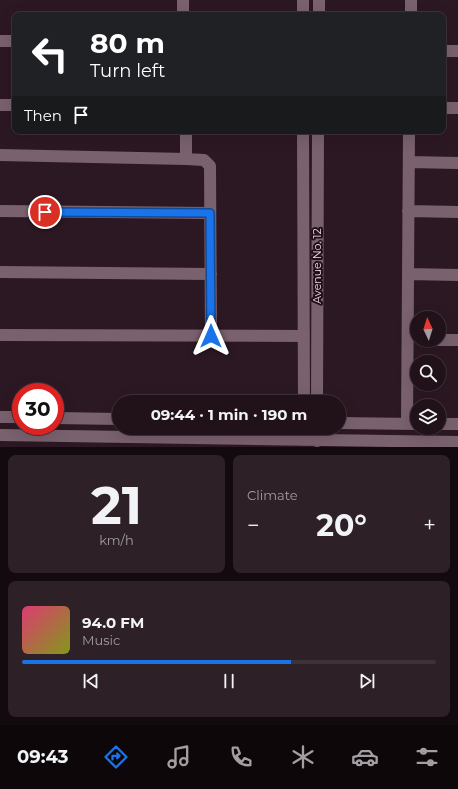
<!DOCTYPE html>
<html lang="en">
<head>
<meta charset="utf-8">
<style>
	:root { --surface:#21121a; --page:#2d2027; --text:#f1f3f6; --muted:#a29ea2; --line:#3e3239; --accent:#1a73e8 }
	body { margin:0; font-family:Montserrat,sans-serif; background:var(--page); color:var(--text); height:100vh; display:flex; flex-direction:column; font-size:15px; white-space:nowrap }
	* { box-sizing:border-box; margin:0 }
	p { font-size:13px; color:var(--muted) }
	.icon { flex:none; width:22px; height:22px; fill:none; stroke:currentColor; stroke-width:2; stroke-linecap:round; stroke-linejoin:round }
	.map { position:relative; height:447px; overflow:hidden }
	.sheet { display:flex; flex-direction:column; gap:8px; padding:8px; background:#120a0e; flex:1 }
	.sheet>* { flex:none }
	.hud { position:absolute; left:12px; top:12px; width:434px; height:122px; border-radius:8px; box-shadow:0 4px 16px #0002,0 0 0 1px var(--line); background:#202124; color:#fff; overflow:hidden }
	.needle { width:26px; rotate:356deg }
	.buttons { position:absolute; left:410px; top:311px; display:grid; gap:8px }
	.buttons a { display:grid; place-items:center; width:36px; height:36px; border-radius:50%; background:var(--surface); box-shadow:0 4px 16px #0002,0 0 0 1px var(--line); font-size:20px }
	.speed { position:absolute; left:12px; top:383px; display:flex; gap:8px; font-size:20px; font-weight:700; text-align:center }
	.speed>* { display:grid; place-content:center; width:52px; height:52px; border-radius:50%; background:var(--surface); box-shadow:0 4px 16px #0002,0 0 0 1px var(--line); line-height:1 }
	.speed .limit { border:6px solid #d22; background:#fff; color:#111 }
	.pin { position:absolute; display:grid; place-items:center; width:34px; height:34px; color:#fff; margin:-17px; border:2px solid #fff; border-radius:50%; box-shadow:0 1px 4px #0007 }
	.me { position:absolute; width:44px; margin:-22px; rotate:0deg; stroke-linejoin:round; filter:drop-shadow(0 0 3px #0008) }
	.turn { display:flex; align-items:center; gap:14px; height:84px; padding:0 12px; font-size:18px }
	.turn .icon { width:52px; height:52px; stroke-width:2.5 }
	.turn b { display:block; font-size:28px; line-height:34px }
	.then { display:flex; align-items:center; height:38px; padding:0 12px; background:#0003; gap:8px; font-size:15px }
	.big { font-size:30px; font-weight:700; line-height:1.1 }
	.sheet .card { flex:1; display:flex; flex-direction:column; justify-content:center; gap:6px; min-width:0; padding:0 14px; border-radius:8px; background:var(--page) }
	.sheet .dial { align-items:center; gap:0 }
	.dial b { font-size:52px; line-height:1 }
	.song { display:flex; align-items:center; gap:12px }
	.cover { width:48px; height:48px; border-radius:6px; background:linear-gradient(135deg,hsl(340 70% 55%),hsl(70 70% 35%)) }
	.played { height:4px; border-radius:2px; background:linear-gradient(90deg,var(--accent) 65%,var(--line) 65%) }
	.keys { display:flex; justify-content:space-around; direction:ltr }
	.heat { display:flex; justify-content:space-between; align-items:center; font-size:22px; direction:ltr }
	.sheet .tiles { flex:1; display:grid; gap:8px; grid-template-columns:1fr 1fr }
	.card:last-child { grid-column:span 2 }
	.trip { position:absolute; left:112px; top:395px; width:234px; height:40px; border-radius:20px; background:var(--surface); box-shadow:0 4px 16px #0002,0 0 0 1px var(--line); font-weight:700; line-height:40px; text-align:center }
	.tabs { display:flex; height:64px; justify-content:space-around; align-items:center; background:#0d070a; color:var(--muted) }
	.tabs .icon { width:28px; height:28px }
	.tabs .selected { color:var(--accent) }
	.tabs b { font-size:18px; color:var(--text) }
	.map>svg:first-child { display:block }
</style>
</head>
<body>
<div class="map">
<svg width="458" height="447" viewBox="0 0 458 447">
	<rect width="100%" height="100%" fill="#2c1823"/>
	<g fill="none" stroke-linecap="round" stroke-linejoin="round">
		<path stroke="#7a616e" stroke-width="12" d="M183,0V15
			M303,0V15
			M319,15V0
			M411,15V0
			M0,41H15
			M443,51H458
			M0,105H15
			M443,108H458
			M186,131V159L204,160L210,166L211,335
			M303,131L304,402
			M0,155L186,159
			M409,162L458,163
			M0,211L210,213
			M408,211L458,212
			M0,272L211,274
			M408,274L458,275
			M0,335L304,336
			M439,340H458
			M317,402L318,131
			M0,417H21
			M55,418L119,419
			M339,423L417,424
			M407,424L409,131
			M439,424H458
			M317,428V441
			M0,435L458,442
			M304,440V428"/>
	</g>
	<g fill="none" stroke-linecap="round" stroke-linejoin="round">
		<g stroke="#114b97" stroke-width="10">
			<path id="route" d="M45,212L210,213L211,336"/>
		</g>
		<use href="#route" stroke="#1a73e8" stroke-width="7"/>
	</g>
	<g text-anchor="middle" stroke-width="4" stroke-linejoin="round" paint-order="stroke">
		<g font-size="11" fill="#eedfe6" stroke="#220e19">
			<text transform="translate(317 266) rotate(-90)" y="4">Avenue No. 12</text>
		</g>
	</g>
</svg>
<div class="buttons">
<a><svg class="needle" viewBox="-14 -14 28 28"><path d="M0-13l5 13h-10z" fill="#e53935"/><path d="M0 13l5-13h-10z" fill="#a29ea2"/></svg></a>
<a><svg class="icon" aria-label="search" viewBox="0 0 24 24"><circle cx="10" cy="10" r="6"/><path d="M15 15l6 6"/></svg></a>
<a><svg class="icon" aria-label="layers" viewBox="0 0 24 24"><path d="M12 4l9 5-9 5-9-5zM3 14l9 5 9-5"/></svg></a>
</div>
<div class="speed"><div class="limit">30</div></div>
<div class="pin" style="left:45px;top:212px;background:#d93025"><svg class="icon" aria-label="arrive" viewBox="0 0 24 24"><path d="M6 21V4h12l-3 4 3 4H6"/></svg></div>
<svg class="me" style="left:211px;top:336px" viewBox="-20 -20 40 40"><path d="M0-17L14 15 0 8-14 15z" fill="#1a73e8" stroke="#fff" stroke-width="4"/></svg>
<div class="trip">09:44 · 1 min · 190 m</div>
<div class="hud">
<div class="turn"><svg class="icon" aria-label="left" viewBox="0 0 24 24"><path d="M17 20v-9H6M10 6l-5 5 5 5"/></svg><div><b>80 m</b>Turn left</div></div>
<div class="then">Then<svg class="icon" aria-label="arrive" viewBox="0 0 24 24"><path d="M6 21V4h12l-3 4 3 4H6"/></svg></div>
</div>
</div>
<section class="sheet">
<div class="tiles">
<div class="card dial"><b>21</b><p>km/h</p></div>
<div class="card"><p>Climate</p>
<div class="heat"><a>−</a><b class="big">20°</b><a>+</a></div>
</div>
<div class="card">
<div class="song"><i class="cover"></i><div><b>94.0 FM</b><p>Music</p></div></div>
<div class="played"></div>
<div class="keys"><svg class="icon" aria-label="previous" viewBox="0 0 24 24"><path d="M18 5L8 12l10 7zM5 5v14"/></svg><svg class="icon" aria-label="pause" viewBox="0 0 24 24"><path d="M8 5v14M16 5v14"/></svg><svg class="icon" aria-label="next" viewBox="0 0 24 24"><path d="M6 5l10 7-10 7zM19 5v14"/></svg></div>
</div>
</div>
</section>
<nav class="tabs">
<b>09:43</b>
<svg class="icon selected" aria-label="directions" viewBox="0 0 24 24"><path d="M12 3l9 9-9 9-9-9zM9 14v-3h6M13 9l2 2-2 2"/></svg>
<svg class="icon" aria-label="music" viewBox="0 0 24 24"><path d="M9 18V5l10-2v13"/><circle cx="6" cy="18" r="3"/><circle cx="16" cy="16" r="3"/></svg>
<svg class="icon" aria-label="phone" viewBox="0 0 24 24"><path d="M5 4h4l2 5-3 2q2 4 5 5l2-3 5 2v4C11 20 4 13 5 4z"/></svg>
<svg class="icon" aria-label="climate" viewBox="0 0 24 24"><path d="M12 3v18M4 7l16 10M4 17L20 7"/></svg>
<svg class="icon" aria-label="car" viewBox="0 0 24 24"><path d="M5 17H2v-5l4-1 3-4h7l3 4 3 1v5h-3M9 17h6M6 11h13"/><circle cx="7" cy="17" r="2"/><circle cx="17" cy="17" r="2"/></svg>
<svg class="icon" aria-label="filters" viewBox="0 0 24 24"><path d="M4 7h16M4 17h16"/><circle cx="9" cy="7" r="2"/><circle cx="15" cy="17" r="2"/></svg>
</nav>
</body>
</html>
